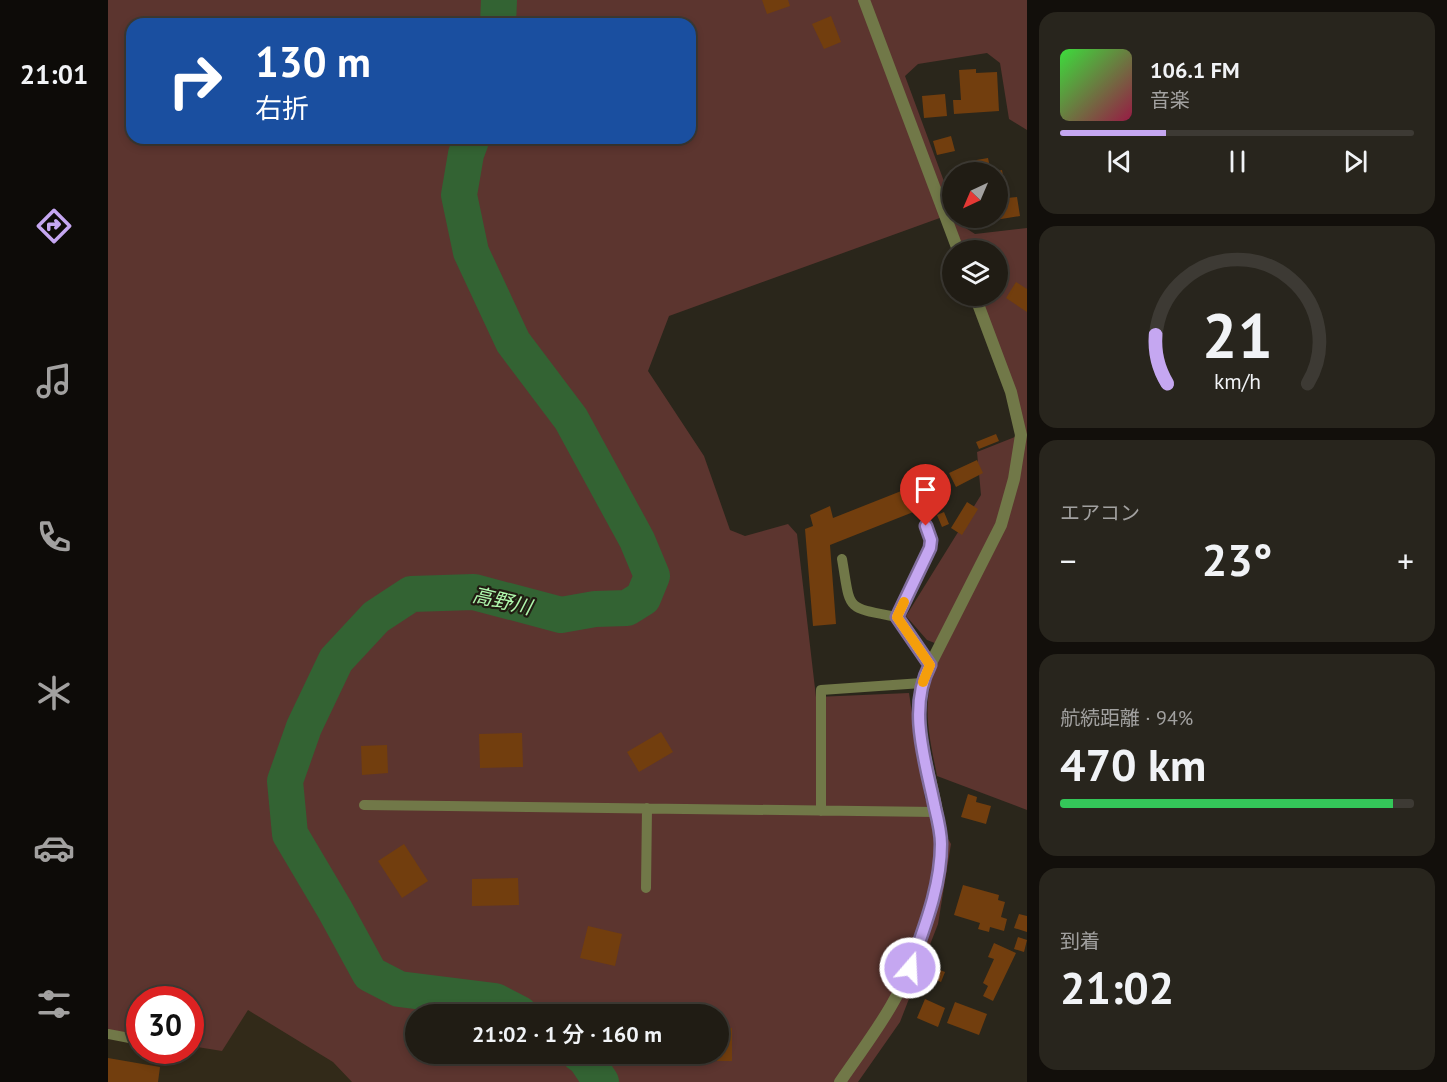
<!DOCTYPE html>
<html lang="ja">
<head>
<meta charset="utf-8">
<style>
	:root { --surface:#201c14; --page:#28251d; --text:#f1f3f6; --muted:#a2a1a0; --line:#3d3a34; --accent:#c5a7f1 }
	body { margin:0; font-family:"PT Sans","Noto Sans JP",sans-serif; background:var(--page); color:var(--text); height:100vh; display:flex; flex-direction:column; font-size:22px; white-space:nowrap }
	* { box-sizing:border-box; margin:0 }
	p { font-size:20px; color:var(--muted) }
	.icon { flex:none; width:33px; height:33px; fill:none; stroke:currentColor; stroke-width:2; stroke-linecap:round; stroke-linejoin:round }
	.map { position:relative; flex:1; overflow:hidden }
	.panel { display:flex; flex-direction:column; gap:12px; padding:12px; background:#120f0b; width:420px }
	.panel>* { flex:none }
	.guide { position:absolute; left:18px; top:18px; width:570px; height:126px; border-radius:18px; box-shadow:0 3px 9px #0003,0 0 0 2px var(--line); background:#1a4fa0; color:#fff; overflow:hidden }
	.needle { width:39px; rotate:224deg }
	.controls { position:absolute; left:834px; top:162px; display:grid; gap:12px }
	.controls a { display:grid; place-items:center; width:66px; height:66px; border-radius:50%; background:var(--surface); box-shadow:0 3px 9px #0003,0 0 0 2px var(--line); font-size:30px }
	.speed { position:absolute; left:18px; top:986px; display:flex; gap:12px; font-size:30px; font-weight:700; text-align:center }
	.speed>* { display:grid; place-content:center; width:78px; height:78px; border-radius:50%; background:var(--surface); box-shadow:0 3px 9px #0003,0 0 0 2px var(--line); line-height:1 }
	.speed .limit { border:9px solid #d22; background:#fff; color:#111 }
	.pin { position:absolute; display:grid; place-items:center; width:51px; height:51px; color:#fff; margin:-62px -26px; border-radius:50% 50% 50% 0; rotate:-45deg; box-shadow:0 0 6px #0007 }
	.pin .icon { rotate:45deg }
	.me { position:absolute; width:66px; margin:-33px; rotate:19deg; stroke-linejoin:round; filter:drop-shadow(0 0 4px #0008) }
	.turn { display:flex; align-items:center; gap:21px; height:126px; padding:0 30px; font-size:27px }
	.turn .icon { width:78px; height:78px; stroke-width:2.5 }
	.turn b { display:block; font-size:42px; line-height:51px }
	.big { font-size:45px; font-weight:600; line-height:1.1 }
	.panel .widget { flex:1; display:flex; flex-direction:column; justify-content:center; gap:9px; min-width:0; padding:0 21px; border-radius:18px; background:var(--page) }
	.panel .dial { align-items:center; gap:0 }
	.dial svg { height:156px; overflow:visible; fill:none; stroke:var(--line); stroke-width:7; stroke-linecap:round; text-anchor:middle }
	.dial text { fill:var(--text); stroke:none }
	.song { display:flex; align-items:center; gap:18px }
	.cover { width:72px; height:72px; border-radius:9px; background:linear-gradient(135deg,hsl(120 70% 55%),hsl(340 70% 35%)) }
	.played { height:6px; border-radius:3px; background:linear-gradient(90deg,var(--accent) 30%,var(--line) 30%) }
	.keys { display:flex; justify-content:space-around; direction:ltr }
	.heat { display:flex; justify-content:space-between; align-items:center; font-size:33px; direction:ltr }
	.charge { height:9px; border-radius:4px; background:linear-gradient(90deg,#34c759 94%,var(--line) 0) }
	.trip { position:absolute; left:297px; top:1004px; width:324px; height:60px; border-radius:30px; background:var(--surface); box-shadow:0 3px 9px #0003,0 0 0 2px var(--line); font-weight:600; line-height:60px; text-align:center }
	main { display:flex; flex:1; min-height:0 }
	.tabs { display:flex; flex-direction:column; width:108px; justify-content:space-around; align-items:center; background:#0d0b08; color:var(--muted) }
	.tabs .icon { width:42px; height:42px }
	.tabs .active { color:var(--accent) }
	.tabs b { font-size:27px; color:var(--text) }
	.map>svg:first-child { display:block }
</style>
</head>
<body>
<main>
<nav class="tabs">
<b>21:01</b>
<svg class="icon active" aria-label="directions" viewBox="0 0 24 24"><path d="M12 3l9 9-9 9-9-9zM9 14v-3h6M13 9l2 2-2 2"/></svg>
<svg class="icon" aria-label="music" viewBox="0 0 24 24"><path d="M9 18V5l10-2v13"/><circle cx="6" cy="18" r="3"/><circle cx="16" cy="16" r="3"/></svg>
<svg class="icon" aria-label="phone" viewBox="0 0 24 24"><path d="M5 4h4l2 5-3 2q2 4 5 5l2-3 5 2v4C11 20 4 13 5 4z"/></svg>
<svg class="icon" aria-label="climate" viewBox="0 0 24 24"><path d="M12 3v18M4 7l16 10M4 17L20 7"/></svg>
<svg class="icon" aria-label="car" viewBox="0 0 24 24"><path d="M5 17H2v-5l4-1 3-4h7l3 4 3 1v5h-3M9 17h6M6 11h13"/><circle cx="7" cy="17" r="2"/><circle cx="17" cy="17" r="2"/></svg>
<svg class="icon" aria-label="filters" viewBox="0 0 24 24"><path d="M4 7h16M4 17h16"/><circle cx="9" cy="7" r="2"/><circle cx="15" cy="17" r="2"/></svg>
</nav>
<div class="map">
<svg width="919" height="1082" viewBox="0 0 919 1082">
	<rect width="100%" height="100%" fill="#2a261b"/>
	<path fill="#322a19" fill-rule="evenodd" d="M0,936L284,1082H0ZM32,999H82V1050H32Z"/>
	<path fill="#5c352f" fill-rule="evenodd" d="M0,0H919V130L901,119L892,63L879,53L810,64L797,76L844,203V218H850L853,225L867,234L919,228V810L829,776C819,725 811,695 837,647L819,640L798,616L873,495L869,452L917,433L871,296H890V250H854L840,215L561,316L540,371L596,456L622,530L637,536L680,524L689,534L708,697L801,693L817,799L843,844L830,924L792,1022L750,1082H244L225,1062L140,1010L114,1051L83,1046L82,999H32L31,1036L0,1030ZM24,24H582V138H24ZM308,1014H610V1053H308Z"/>
	<g fill="none" stroke-linecap="round" stroke-linejoin="round">
		<path stroke="#336333" stroke-width="36" d="M390,24L391,0
			M364,138L358,154L351,195L363,252L405,342L463,419L529,540L544,576L535,598L519,608L487,609L453,615L366,592L303,594L268,617L228,660L196,727L177,781L182,834L227,910L262,974L291,989L387,1001L412,1014
			M470,1053L477,1058L493,1082"/>
	</g>
	<path fill="#723e0e" d="M654,0H680L682,6L659,14Z
		M723,16L733,42L716,49L704,24Z
		M868,69V73L889,72L891,111L846,114L845,100H853L851,70Z
		M837,94L839,116L816,118L814,96Z
		M843,136L847,151L829,155L825,141Z
		M880,158L883,172H859L857,162Z
		M894,170L899,198L909,197L912,216L869,223L868,218H890V171Z
		M908,282L919,289V312L898,298Z
		M888,434L891,441L871,449L868,442Z
		M869,460L875,473L848,487L841,473Z
		M816,482L823,505L722,545L728,624L705,626L697,529L705,526L702,515L722,506L725,518Z
		M859,502L870,509L854,535L843,528Z
		M836,512L841,524L834,527L829,515Z
		M553,732L565,752L531,772L519,752Z
		M414,733L415,767L372,768L371,734Z
		M279,745L280,773L254,775L253,746Z
		M860,794L869,797L868,802L883,806L878,824L853,817Z
		M296,844L320,881L294,898L270,861Z
		M410,878L411,905L364,906V879Z
		M855,885L891,895L890,900L897,902L893,917L899,919L896,931L882,927L881,932L870,929L872,923L846,915Z
		M911,914L919,916V932L906,928Z
		M480,926L514,934L507,966L472,958Z
		M910,937L919,940L916,952L906,949Z
		M886,943L908,953L885,1001L875,996L880,986L875,983L886,959L880,957Z
		M824,967L837,972L833,982L821,977Z
		M817,999L837,1008L830,1027L809,1018Z
		M847,1002L879,1014L871,1035L839,1023Z
		M624,1028V1061H577V1053H610V1029Z
		M0,1058L52,1067L50,1082H0Z"/>
	<g fill="none" stroke-linecap="round" stroke-linejoin="round">
		<path stroke="#717848" stroke-width="10" d="M818,526L823,540L822,548L789,617L822,665
			M734,559C743,611 736,607 789,617
			M256,805L828,812
			M713,811V690L814,683
			M538,888L539,808
			M0,1034L32,1040"/>
		<path stroke="#717848" stroke-width="12" d="M756,0L850,250
			M732,1082C749,1057 768,1032 783,1006C802,974 815,936 824,900C829,881 835,862 833,842C830,784 798,729 819,671L893,525L906,479L913,435L903,392L867,296"/>
	</g>
	<g fill="none" stroke-linecap="round" stroke-linejoin="round">
		<g stroke="#806d9d" stroke-width="15">
			<path id="route" d="M802,968C816,928 833,887 833,844C833,833 830,820 827,808C818,763 799,709 822,665L789,617L822,548L823,540L818,526"/>
		</g>
		<use href="#route" stroke="#c5a7f1" stroke-width="10"/>
		<path stroke="#f59e0b" stroke-width="10" d="M796,602L789,617L822,665L815,682"/>
	</g>
	<g text-anchor="middle" stroke-width="4.5" stroke-linejoin="round" paint-order="stroke">
		<g font-size="20" font-style="italic" fill="#aff7ad" stroke="#211c12">
			<text transform="translate(394 601) rotate(13)" y="7">高野川</text>
		</g>
	</g>
</svg>
<div class="controls">
<a><svg class="needle" viewBox="-14 -14 28 28"><path d="M0-13l5 13h-10z" fill="#e53935"/><path d="M0 13l5-13h-10z" fill="#a2a1a0"/></svg></a>
<a><svg class="icon" aria-label="layers" viewBox="0 0 24 24"><path d="M12 4l9 5-9 5-9-5zM3 14l9 5 9-5"/></svg></a>
</div>
<div class="speed"><div class="limit">30</div></div>
<div class="pin" style="left:818px;top:526px;background:#d93025"><svg class="icon" aria-label="arrive" viewBox="0 0 24 24"><path d="M6 21V4h12l-3 4 3 4H6"/></svg></div>
<svg class="me" style="left:802px;top:968px" viewBox="-20 -20 40 40"><circle r="17" fill="#c5a7f1" stroke="#fff" stroke-width="3"/><path d="M0-11L8 9 0 5-8 9z" fill="#fff"/></svg>
<div class="trip">21:02 · 1 分 · 160 m</div>
<div class="guide">
<div class="turn"><svg class="icon" aria-label="right" viewBox="0 0 24 24"><path d="M7 20v-9h11M14 6l5 5-5 5"/></svg><div><b>130 m</b>右折</div></div>
</div>
</div>
<section class="panel">
<div class="widget">
<div class="song"><i class="cover"></i><div><b>106.1 FM</b><p>音楽</p></div></div>
<div class="played"></div>
<div class="keys"><svg class="icon" aria-label="previous" viewBox="0 0 24 24"><path d="M18 5L8 12l10 7zM5 5v14"/></svg><svg class="icon" aria-label="pause" viewBox="0 0 24 24"><path d="M8 5v14M16 5v14"/></svg><svg class="icon" aria-label="next" viewBox="0 0 24 24"><path d="M6 5l10 7-10 7zM19 5v14"/></svg></div>
</div>
<div class="widget dial"><svg viewBox="0 0 100 80">
<path d="M14 69A42 42 0 1 1 86 69"/>
<path d="M14 69A42 42 0 0 1 8 44" stroke="#c5a7f1"/>
<text x="50" y="56" font-size="32" font-weight="700">21</text>
<text x="50" y="72" font-size="11">km/h</text>
</svg></div>
<div class="widget"><p>エアコン</p>
<div class="heat"><a>−</a><b class="big">23°</b><a>+</a></div>
</div>
<div class="widget"><p>航続距離 · 94%</p><b class="big">470 km</b><div class="charge"></div></div>
<div class="widget"><p>到着</p><b class="big">21:02</b></div>
</section>
</main>
</body>
</html>
